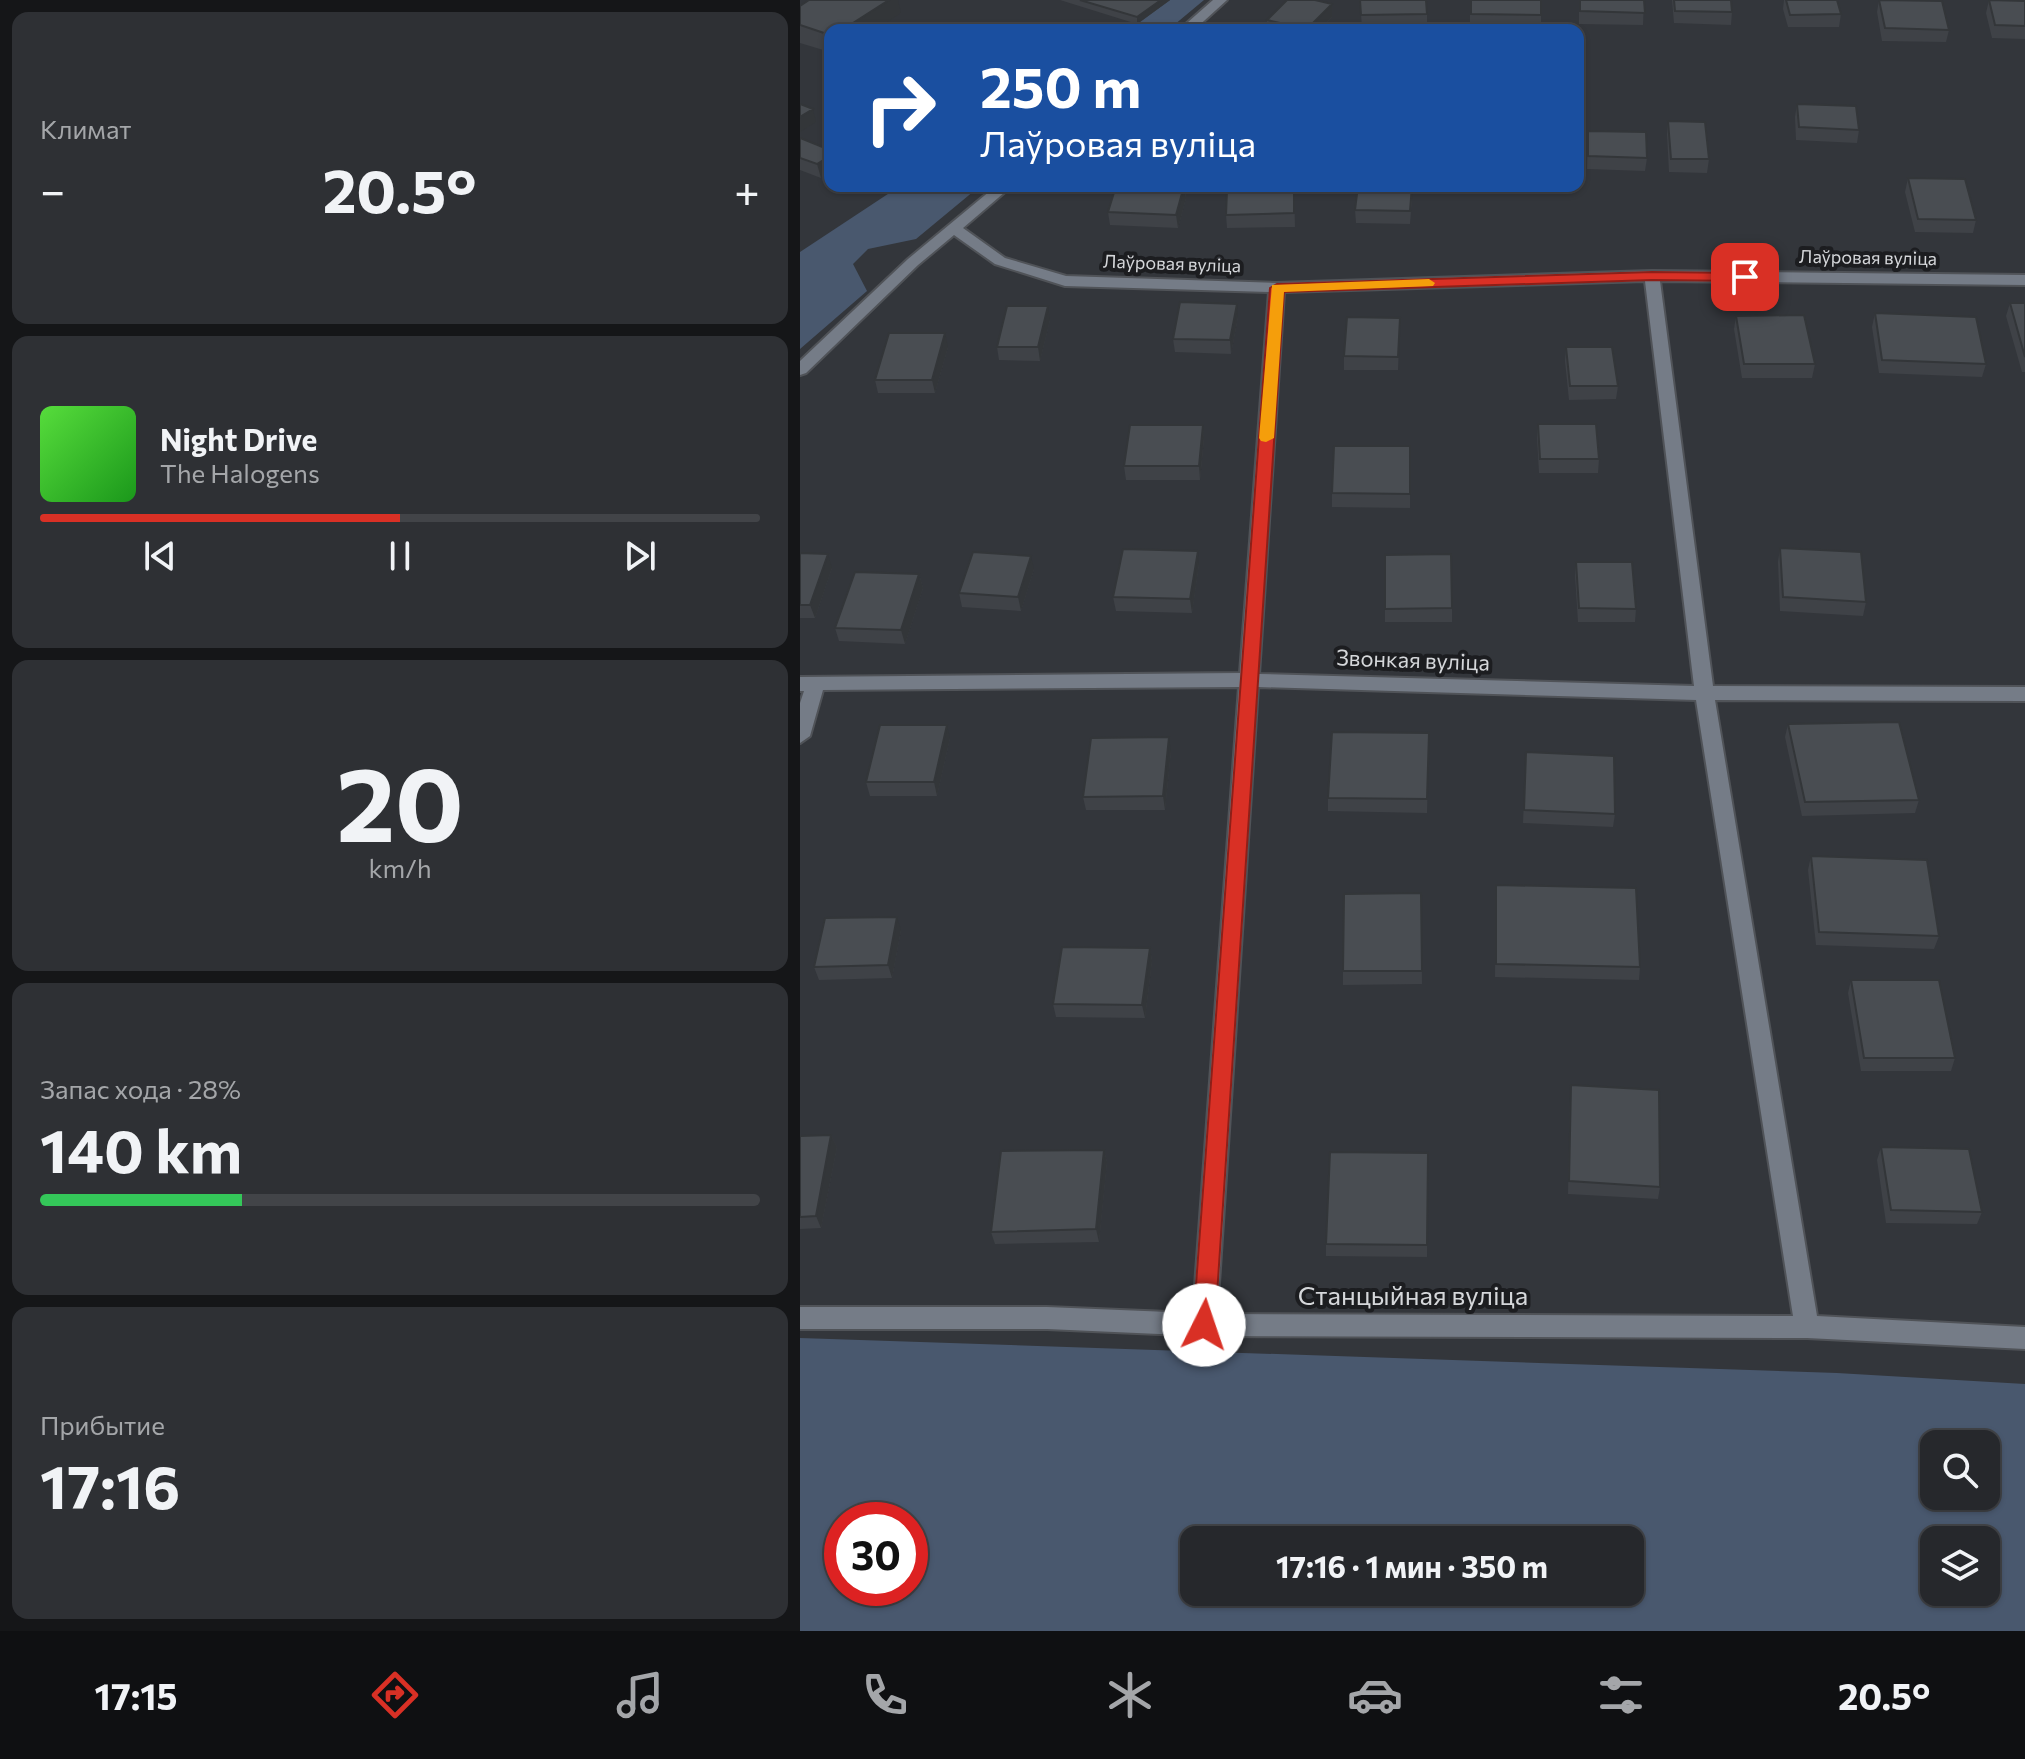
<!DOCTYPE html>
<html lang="ru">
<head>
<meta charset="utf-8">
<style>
	:root { --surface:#26282c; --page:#2e3034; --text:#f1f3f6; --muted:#a4a6a9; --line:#424448; --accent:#d93025 }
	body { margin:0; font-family:Commissioner,sans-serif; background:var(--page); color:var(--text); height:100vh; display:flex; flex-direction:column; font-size:30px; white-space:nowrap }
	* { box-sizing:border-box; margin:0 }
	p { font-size:26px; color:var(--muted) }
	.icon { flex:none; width:44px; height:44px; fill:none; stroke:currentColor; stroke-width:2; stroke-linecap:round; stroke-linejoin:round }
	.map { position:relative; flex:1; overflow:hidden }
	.details { display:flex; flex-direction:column; gap:12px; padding:12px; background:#151618; width:800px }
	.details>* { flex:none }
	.guide { position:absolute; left:24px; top:24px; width:760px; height:168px; border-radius:16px; box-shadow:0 2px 6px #0004,0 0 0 2px var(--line); background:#1a4fa0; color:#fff; overflow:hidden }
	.buttons { position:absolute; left:1120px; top:1430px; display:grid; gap:16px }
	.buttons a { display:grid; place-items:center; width:80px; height:80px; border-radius:16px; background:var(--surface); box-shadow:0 2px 6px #0004,0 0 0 2px var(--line); font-size:40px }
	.speed { position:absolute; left:24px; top:1502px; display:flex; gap:16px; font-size:40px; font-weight:700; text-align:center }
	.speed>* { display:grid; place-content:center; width:104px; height:104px; border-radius:50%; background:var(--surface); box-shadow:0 2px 6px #0004,0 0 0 2px var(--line); line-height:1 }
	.speed .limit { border:12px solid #d22; background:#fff; color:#111 }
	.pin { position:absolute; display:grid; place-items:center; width:68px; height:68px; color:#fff; margin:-34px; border-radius:16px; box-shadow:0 4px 12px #0006 }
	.me { position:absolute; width:88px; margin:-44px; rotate:4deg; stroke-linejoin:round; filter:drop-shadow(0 0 6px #0008) }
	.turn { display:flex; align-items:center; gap:28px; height:168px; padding:0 24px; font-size:36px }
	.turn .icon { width:104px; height:104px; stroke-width:2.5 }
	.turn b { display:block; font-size:56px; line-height:68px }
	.big { font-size:60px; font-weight:700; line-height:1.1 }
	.details .widget { flex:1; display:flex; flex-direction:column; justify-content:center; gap:12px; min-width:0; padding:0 28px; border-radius:16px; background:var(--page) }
	.details .dial { align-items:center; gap:0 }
	.dial b { font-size:104px; line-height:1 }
	.song { display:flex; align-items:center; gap:24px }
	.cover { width:96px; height:96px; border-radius:12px; background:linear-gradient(135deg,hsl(110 70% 55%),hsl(120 70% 35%)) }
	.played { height:8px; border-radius:4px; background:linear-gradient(90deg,var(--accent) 50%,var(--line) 50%) }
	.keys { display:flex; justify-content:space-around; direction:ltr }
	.heat { display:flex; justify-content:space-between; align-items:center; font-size:44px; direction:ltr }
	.charge { height:12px; border-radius:6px; background:linear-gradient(90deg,#34c759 28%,var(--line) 0) }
	.trip { position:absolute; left:380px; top:1526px; width:464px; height:80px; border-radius:16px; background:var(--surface); box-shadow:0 2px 6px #0004,0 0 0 2px var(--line); font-weight:700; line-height:80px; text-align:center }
	.tabs { display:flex; height:128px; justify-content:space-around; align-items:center; background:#0f1012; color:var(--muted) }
	.tabs .icon { width:56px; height:56px }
	.tabs .selected { color:var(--accent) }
	.tabs b { font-size:36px; color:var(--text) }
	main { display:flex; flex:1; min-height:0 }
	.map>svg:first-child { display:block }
</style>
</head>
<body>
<main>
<section class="details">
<div class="widget"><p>Климат</p>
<div class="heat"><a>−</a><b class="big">20.5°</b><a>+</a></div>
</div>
<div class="widget">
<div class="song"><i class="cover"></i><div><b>Night Drive</b><p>The Halogens</p></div></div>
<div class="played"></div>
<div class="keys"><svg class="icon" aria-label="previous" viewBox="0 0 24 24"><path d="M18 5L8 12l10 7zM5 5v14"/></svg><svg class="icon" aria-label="pause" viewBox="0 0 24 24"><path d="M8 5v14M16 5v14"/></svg><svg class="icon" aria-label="next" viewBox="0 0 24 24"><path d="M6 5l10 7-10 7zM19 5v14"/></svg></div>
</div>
<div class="widget dial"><b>20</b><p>km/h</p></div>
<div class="widget"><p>Запас хода · 28%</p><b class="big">140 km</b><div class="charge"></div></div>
<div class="widget"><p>Прибытие</p><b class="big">17:16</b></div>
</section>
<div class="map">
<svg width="1225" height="1631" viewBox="0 0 1225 1631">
	<rect width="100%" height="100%" fill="#33363b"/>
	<path fill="#49586e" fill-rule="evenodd" d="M370,0H404L368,30H329Z
		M100,186H180L116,239L68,249L53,264L67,291L0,349V252Z
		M0,1338L1037,1373L1225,1384V1631H0ZM1134,1444H1186V1496H1134ZM110,1520V1588H42V1520ZM394,1540H830V1592H394ZM1134,1540H1186V1592H1134Z"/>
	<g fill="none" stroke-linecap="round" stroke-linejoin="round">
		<g stroke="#505358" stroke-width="4">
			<path id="minor" d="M413,0H427L394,30H379Z
				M196,186H212L163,228L205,258L266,276L477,283L852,271L1225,275V285L860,281L913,686L1225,687V701L915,700L1017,1316L1225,1327V1349L1007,1338L404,1336L247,1329H0V1307H247L393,1313L439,687L23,690L10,736L0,743V703L4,691H0V677L440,673L469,292L265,286L195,264L154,235L118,265L6,373L0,375V361L108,259ZM845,281L894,686L459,674L484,292ZM458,687L896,700L993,1316L417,1314Z"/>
		</g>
		<use href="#minor" fill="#757c87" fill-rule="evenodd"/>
	</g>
	<path fill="#3f4247" d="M260,0H370L337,24Z
		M560,0L627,14V27L562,28Z
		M670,0L741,15V28L670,27Z
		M779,0H844L843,25L779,24Z
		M872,0H931L932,12L931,25L874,23Z
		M984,0H1037L1041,14L1039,27H988L983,9Z
		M1079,0L1149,30L1146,42L1082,41L1077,12Z
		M1189,0L1225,1V39L1192,38L1186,13Z
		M0,6L101,13L30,30V52L0,43Z
		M532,17L519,30H467V20Z
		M997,104L1059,130L1057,143L996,140L995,117Z
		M868,121L909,159L907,173L869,172L867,134Z
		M788,131L847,158L845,171L787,169Z
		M0,138L30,150V172L21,178L0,170Z
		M1108,178L1176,220L1173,233L1115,232L1105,192Z
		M385,186L386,198L378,228L310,225L308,212Z
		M494,188L495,227L427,228L426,215Z
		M612,198L610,224L556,223L555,210Z
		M1210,303H1225V372H1222L1206,316Z
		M1075,313L1186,364L1182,377L1079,373L1072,327Z
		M936,316L1015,364L1012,378H942L934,329Z
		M438,317L431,354L375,352L373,339Z
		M600,318L598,370H544V356Z
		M250,320L240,361L199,360L197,347Z
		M148,347L135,393H78L75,380Z
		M766,347L818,386L816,399L769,400L765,361Z
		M738,424L799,459L798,473H739L737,437Z
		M403,425L404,438L400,480H326L324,466Z
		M610,446V508L532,507V493Z
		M980,548L1066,602L1063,616L980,611L978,562Z
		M0,553L32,568L15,618H0Z
		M585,555L652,608V622H585Z
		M776,562L836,609L835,622H778L775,575Z
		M399,564L392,613L316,611L313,597Z
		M234,569L221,611L162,607L159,593Z
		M119,574L123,588L105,644L39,641L35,628Z
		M988,724L1119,800L1115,813L1002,816L985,737Z
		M629,733L627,813L528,811V798Z
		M150,738L137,796H70L66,782Z
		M371,751L365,810H286L283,797Z
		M726,752L815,814L813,827L723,823Z
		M1011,856L1139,936L1134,949L1016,945L1008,870Z
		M696,885L840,967L839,980L695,977Z
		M621,893L622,984L543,985V971Z
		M101,930L92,978L19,980L14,967Z
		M350,948L352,961L345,1018L256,1017L253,1004Z
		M1051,980L1155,1058L1151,1071H1061L1048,993Z
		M771,1085L860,1187L858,1199L768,1194L770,1098Z
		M31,1135L37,1147L21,1228L0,1229V1136Z
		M1081,1147L1182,1212L1177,1224L1086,1223L1077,1160Z
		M304,1150L307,1162L299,1242L195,1244L191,1232Z
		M628,1153L627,1257L526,1256V1244Z"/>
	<path fill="#333639" d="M89,0H98L101,13L75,30H42Z
		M361,0H370L337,24V17Z
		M532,4V17L519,30H507Z
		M13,109L16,122L0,132V117Z
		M30,156V172L21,178L17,164Z
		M384,186L386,198L378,228L376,215Z
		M437,304L438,317L431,354L430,340Z
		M248,306L250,320L240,361L238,347Z
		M145,333L148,347L135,393L132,380Z
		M403,425L404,438L400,480L399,466Z
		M398,551L399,564L392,613L390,599Z
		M28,554L32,568L15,618L10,605Z
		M231,556L234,569L221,611L218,597Z
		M119,574L123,588L105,644L101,630Z
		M147,725L150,738L137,796L134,782Z
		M369,737L371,751L365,810L363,796Z
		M97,917L101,930L92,978L88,965Z
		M350,948L352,961L345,1018L342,1005Z
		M31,1135L37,1147L21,1228L16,1216Z
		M304,1150L307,1162L299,1242L296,1229Z"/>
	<path fill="#494d52" stroke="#333639" stroke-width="2" d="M9,0H89L42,30H30V35L0,25V6Z
		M280,0H361L337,17Z
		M487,0H515L532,4L507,29L467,20Z
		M560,0H626L627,14L561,15Z
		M671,0H741V15L671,14Z
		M780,0H844L845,13L780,11Z
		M874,0H931L932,12L875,11Z
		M986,0H1037L1041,14L990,15Z
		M1079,0L1142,1L1149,30L1085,28Z
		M1189,0L1225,1V26L1195,25Z
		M0,104L13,109L0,117Z
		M997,104L1056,106L1059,130L999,127Z
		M868,121L905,122L909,159H871Z
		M788,131L846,132L847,158L788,156Z
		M0,138L30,150V156L17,164L0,158Z
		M1108,178L1165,179L1176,220L1118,219Z
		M316,186H384L376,215L308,212Z
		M558,186H612L610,211L555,210Z
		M494,188V213L426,215L427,190Z
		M380,302L437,304L430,340L373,339Z
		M1210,303H1225V357Z
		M207,306H248L238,347H197Z
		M1075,313L1176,317L1186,364L1082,360Z
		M1004,315L1015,364H944L936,316Z
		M547,317L600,318L598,357L544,356Z
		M89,333H145L132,380H75Z
		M766,347H812L818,386H770Z
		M738,424H796L799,459H740Z
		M330,425H403L399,466H324Z
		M534,446H610V494L532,493Z
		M980,548L1061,552L1066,602L983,597Z
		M323,549L398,551L390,599L313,597Z
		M173,552L231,556L218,597L159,593Z
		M0,553L28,554L10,605H0Z
		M651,554L652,608L585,609V555Z
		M776,562H832L836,609L779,608Z
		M55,572L119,574L101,630L35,628Z
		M1099,722L1119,800L1005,802L988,724Z
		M80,725H147L134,782H66Z
		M532,732L629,733L627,799L528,798Z
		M369,737L363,796L283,797L291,738Z
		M726,752L814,756L815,814L724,810Z
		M1011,856L1127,860L1139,936L1019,932Z
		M696,885L836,888L840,967L696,964Z
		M621,893L622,971H543L544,894Z
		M97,917L88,965L14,967L25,918Z
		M262,947L350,948L342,1005L253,1004Z
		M1051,980H1139L1155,1058H1064Z
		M771,1085L859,1090L860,1187L769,1181Z
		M31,1135L16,1216L0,1217V1136Z
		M1081,1147L1169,1149L1182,1212L1091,1210Z
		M304,1150L296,1229L191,1232L201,1151Z
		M530,1152L628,1153L627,1245L526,1244Z"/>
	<path fill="#d93025" stroke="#8d1f18" stroke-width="2" d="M852,272L945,273L952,277L945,281L852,280L484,292L415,1325L412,1333L404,1336L396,1333L393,1325L470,288L477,284Z"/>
	<path fill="#f59e0b" d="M629,279L635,283L633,286L484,292L474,438L466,442L461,441L459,438L472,285Z"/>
	<g text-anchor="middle" stroke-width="8" stroke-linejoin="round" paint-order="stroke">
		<g font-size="18" fill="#d5d7da" stroke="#1c1d20">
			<text transform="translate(1068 258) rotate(1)" y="6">Лаўровая вуліца</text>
			<text transform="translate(372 264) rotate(2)" y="6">Лаўровая вуліца</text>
		</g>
		<g font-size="22" fill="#d5d7da" stroke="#1c1d20">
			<text transform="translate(613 660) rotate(2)" y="8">Звонкая вуліца</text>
		</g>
		<g font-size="26" fill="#d5d7da" stroke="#1c1d20">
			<text x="613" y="1305">Станцыйная вуліца</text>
		</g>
	</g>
</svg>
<div class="buttons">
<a><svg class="icon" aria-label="search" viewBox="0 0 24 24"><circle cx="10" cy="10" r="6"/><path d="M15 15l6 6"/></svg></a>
<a><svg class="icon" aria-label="layers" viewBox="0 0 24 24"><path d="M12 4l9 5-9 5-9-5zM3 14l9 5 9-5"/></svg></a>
</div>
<div class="speed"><div class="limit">30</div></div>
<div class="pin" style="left:945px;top:277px;background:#d93025"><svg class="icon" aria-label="arrive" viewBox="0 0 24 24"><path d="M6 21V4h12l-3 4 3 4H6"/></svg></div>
<svg class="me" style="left:404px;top:1325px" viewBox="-20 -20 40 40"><circle r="19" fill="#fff"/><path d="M0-13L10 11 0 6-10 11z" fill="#d93025"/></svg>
<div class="trip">17:16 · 1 мин · 350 m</div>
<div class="guide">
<div class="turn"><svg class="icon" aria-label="right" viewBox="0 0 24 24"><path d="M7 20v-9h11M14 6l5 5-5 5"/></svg><div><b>250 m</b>Лаўровая вуліца</div></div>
</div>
</div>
</main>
<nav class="tabs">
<b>17:15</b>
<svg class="icon selected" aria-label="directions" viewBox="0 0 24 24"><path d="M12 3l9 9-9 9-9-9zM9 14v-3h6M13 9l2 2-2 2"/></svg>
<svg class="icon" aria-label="music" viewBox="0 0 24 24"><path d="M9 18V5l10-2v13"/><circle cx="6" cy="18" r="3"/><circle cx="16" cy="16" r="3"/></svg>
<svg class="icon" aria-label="phone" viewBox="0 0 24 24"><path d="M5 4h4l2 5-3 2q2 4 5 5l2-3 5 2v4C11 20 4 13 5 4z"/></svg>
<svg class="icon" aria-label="climate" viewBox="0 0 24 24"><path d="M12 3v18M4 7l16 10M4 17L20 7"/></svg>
<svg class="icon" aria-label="car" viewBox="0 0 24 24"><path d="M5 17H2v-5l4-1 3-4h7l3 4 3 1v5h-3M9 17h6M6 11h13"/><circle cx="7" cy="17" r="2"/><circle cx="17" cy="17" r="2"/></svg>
<svg class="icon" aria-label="filters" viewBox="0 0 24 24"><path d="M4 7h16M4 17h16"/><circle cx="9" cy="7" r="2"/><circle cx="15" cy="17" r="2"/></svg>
<b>20.5°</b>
</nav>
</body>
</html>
